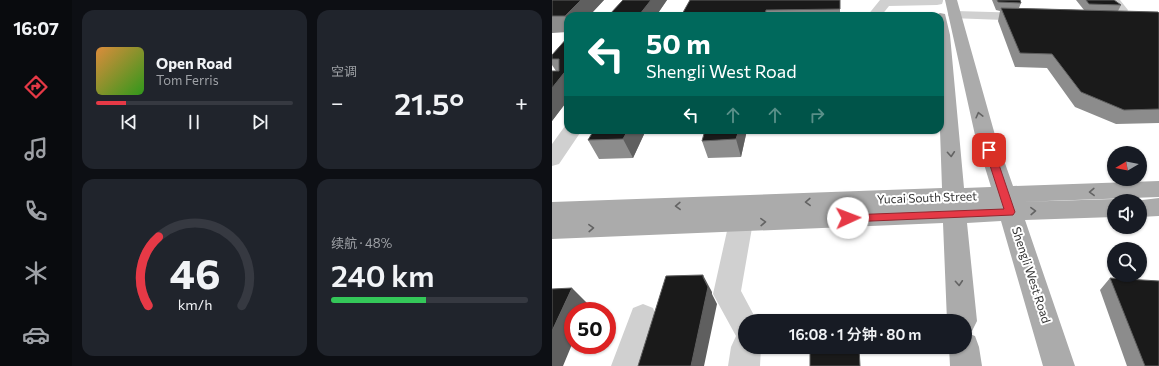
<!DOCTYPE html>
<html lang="zh">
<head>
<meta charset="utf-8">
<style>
	:root { --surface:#171b24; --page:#20242c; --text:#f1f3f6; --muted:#9ea1a6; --line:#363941; --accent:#e63946 }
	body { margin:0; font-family:Commissioner,"Noto Sans SC",sans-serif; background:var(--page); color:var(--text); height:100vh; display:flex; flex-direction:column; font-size:15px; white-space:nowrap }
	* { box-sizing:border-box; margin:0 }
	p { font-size:13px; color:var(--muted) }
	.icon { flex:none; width:22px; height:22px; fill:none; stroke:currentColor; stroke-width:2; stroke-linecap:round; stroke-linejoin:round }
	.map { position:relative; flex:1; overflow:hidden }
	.drawer { display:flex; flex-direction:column; gap:10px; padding:10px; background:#0d0f14; width:480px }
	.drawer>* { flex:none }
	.top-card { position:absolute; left:12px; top:12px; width:380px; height:122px; border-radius:12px; box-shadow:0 1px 3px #0004; background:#00695c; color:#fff; overflow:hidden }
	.needle { width:26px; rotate:260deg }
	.controls { position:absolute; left:555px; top:146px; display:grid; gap:8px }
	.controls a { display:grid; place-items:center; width:40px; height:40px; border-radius:50%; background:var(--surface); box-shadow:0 1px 3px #0004; font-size:20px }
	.speed { position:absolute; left:12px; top:302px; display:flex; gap:8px; font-size:20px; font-weight:700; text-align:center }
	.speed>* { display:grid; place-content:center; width:52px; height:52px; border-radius:50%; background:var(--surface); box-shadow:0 1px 3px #0004; line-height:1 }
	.speed .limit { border:6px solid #d22; background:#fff; color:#111 }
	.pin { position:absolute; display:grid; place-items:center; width:34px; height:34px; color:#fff; margin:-17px; border-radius:8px; box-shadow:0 2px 6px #0006 }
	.me { position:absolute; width:44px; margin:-22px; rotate:88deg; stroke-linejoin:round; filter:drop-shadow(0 0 3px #0008) }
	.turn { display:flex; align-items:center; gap:14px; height:84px; padding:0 16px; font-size:18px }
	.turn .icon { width:52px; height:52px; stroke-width:2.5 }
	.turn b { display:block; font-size:28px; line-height:34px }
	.lanes { display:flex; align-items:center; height:38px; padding:0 16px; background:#0003; justify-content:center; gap:20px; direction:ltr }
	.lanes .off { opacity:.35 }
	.big { font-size:30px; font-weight:600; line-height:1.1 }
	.drawer .card { flex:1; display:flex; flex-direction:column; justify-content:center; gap:6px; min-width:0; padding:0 14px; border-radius:12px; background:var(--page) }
	.drawer .dial { align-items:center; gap:0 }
	.dial svg { height:104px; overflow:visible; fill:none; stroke:var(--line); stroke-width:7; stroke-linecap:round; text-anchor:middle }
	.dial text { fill:var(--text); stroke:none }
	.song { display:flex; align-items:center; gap:12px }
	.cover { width:48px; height:48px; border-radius:6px; background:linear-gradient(135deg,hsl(30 70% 55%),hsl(110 70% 35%)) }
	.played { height:4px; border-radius:2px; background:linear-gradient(90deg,var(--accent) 15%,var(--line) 15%) }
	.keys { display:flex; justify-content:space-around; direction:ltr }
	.heat { display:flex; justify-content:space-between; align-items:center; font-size:22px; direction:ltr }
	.charge { height:6px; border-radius:3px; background:linear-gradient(90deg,#34c759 48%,var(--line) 0) }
	.drawer .tiles { flex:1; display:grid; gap:10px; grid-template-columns:repeat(2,1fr) }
	.trip { position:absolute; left:186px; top:314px; width:234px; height:40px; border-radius:20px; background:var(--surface); box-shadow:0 1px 3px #0004; font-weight:600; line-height:40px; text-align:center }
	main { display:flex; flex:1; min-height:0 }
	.dock { display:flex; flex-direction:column; width:72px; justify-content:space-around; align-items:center; background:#090b0e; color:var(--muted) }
	.dock .icon { width:28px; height:28px }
	.dock .current { color:var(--accent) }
	.dock b { font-size:18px; color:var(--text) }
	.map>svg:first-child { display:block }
</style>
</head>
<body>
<main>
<nav class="dock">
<b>16:07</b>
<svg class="icon current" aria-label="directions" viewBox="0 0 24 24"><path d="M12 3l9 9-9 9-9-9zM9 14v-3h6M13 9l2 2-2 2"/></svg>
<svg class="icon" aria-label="music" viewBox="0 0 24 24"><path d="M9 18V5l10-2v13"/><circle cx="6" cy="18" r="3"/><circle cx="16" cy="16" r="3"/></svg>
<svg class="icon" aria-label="phone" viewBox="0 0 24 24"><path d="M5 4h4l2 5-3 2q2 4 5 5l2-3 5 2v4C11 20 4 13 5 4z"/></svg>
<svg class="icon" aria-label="climate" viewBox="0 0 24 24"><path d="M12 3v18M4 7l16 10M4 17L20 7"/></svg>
<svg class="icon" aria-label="car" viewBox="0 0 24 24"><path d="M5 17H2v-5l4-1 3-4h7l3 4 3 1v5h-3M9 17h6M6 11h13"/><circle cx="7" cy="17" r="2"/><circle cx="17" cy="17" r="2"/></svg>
</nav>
<section class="drawer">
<div class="tiles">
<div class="card">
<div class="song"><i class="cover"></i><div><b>Open Road</b><p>Tom Ferris</p></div></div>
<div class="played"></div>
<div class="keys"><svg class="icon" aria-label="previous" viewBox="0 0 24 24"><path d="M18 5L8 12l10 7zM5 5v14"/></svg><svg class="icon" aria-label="pause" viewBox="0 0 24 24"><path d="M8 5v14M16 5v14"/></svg><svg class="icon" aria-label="next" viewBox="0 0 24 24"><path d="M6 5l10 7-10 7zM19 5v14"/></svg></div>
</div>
<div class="card"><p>空调</p>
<div class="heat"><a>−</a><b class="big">21.5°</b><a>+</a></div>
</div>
<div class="card dial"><svg viewBox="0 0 100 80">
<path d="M14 69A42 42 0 1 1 86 69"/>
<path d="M14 69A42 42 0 0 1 22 16" stroke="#e63946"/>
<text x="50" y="56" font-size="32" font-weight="700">46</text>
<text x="50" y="72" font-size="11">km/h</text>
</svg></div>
<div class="card"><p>续航 · 48%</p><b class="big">240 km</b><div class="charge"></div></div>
</div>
</section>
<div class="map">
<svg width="607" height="366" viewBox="0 0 607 366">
	<rect width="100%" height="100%" fill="#fff"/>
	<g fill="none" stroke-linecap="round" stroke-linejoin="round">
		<path fill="#d0d0d0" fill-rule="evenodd" d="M328,0H391V1L390,4L385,5L337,6L329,16H315Z
			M555,0H568L576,10L574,13C564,15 560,8 555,0Z
			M403,11L477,13L482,14L484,17L482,20L477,21L398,18L396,15L398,12Z
			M16,125V130H30L7,164L0,166V144L13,126Z
			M189,213L197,215L201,222L189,291L205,321H193V347H209L208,366H176L179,347L184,336L161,294L177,222L181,215Z
			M91,304L101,308L105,318L91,366H59L81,308Z"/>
		<path fill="#ababab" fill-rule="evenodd" d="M393,0H405L443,135L461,186L607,181V197L466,202L562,199L568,201H562V217L473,220L523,366H491L449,221L415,223L425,321L420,331L415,333L423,336L427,347L430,366H398L397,347H413V321H395L391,223L0,239V202L390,188L388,130V16H382L388,13L393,14L398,35L412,188L439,187L423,135Z
			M607,198V216L588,217V201H582Z"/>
	</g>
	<path fill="#8c8c8c" d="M0,0H52L37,16H16V32L0,33Z
		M71,0H115L104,16H59L58,14Z
		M288,0V16H129Z
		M440,0H468L469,3L467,8L532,10L524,0H562L569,5L566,11L607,13V123L564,124L523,107L495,68L463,67L446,21L448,11L444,10Z
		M16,37V100L0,121V71H4L0,65V55Z
		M94,130L81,158L47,159L36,140Z
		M195,130L189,157L156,158L150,141Z
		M558,278L607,366H575L548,290Z"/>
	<path fill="#5f5f5f" d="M29,0H52L37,16H16V21L13,16Z
		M99,0H115L104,16H89L88,14Z
		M16,68V100L0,121V88Z
		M76,130H94L81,158L71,139Z
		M187,130H195L189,157L184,139Z
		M151,275L160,292V294L165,304L152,366H139Z
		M20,288L37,305L34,311H21V342L11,366H0V331Z"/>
	<path fill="#1a1a1a" stroke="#5f5f5f" d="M0,0H29L13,16H0Z
		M71,0H99L88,14H58Z
		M138,0H288V9L214,10L213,16H190V15L129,16Z
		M445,0H468L469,3L446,2Z
		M534,0H562L569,5L537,4Z
		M449,8L606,12L607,13V109L572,110L529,92L500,54L468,53Z
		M16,37V68L0,88V71H7V59H0V55Z
		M42,130H76L71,139L36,140Z
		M153,130H187L184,139L150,141Z
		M151,275V277L156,287L139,366H86L114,276Z
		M558,278L607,281V366H593Z
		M20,288L0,331V289Z
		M258,347H307L308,366H258Z"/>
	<defs><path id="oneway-chevron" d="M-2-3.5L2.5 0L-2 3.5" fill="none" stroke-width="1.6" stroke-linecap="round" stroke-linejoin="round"/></defs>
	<g stroke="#636363">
		<use href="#oneway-chevron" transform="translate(427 115) rotate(-104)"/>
		<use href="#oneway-chevron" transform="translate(399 154) rotate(86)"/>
		<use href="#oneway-chevron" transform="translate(540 192) rotate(178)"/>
		<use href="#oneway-chevron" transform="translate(256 202) rotate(178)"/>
		<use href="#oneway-chevron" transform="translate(126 206) rotate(178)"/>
		<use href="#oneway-chevron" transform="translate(481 211) rotate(-2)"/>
		<use href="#oneway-chevron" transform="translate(211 222) rotate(-2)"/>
		<use href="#oneway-chevron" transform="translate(39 228) rotate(-2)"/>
		<use href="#oneway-chevron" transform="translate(407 283) rotate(86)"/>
	</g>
	<path fill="#e63946" stroke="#96252e" d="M437,147L442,150L463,212L461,215L296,222L292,221L291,218L292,216L296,215L452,209L433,150Z"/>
	<g text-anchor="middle" stroke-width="4" stroke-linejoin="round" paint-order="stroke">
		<g font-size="12" fill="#333" stroke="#fff">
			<text transform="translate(375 198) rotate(-2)" y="4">Yucai South Street</text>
			<text transform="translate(479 275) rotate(72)" y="4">Shengli West Road</text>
		</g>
	</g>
</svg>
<div class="controls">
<a><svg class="needle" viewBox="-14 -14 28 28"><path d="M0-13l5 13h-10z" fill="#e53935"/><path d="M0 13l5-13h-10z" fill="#9ea1a6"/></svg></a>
<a><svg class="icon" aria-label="sound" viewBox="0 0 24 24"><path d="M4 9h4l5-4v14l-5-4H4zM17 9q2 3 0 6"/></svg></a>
<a><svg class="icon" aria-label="search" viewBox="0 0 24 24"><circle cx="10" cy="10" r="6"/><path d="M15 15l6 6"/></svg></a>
</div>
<div class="speed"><div class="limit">50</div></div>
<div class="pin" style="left:437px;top:150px;background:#d93025"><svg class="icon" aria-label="arrive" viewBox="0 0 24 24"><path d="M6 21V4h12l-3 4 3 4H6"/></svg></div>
<svg class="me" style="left:296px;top:218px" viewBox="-20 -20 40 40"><circle r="19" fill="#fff"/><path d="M0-13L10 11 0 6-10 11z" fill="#e63946"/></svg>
<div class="trip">16:08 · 1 分钟 · 80 m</div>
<div class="top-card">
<div class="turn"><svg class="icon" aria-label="left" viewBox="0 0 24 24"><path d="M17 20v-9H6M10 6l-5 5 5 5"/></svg><div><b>50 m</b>Shengli West Road</div></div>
<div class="lanes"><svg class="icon" aria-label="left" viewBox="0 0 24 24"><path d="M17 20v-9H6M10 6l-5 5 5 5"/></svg><svg class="icon off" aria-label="ahead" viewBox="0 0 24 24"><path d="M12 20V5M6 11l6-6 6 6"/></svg><svg class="icon off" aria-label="ahead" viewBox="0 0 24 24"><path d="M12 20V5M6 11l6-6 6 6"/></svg><svg class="icon off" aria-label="right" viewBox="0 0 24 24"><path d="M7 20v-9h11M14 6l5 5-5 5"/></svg></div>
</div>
</div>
</main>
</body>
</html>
